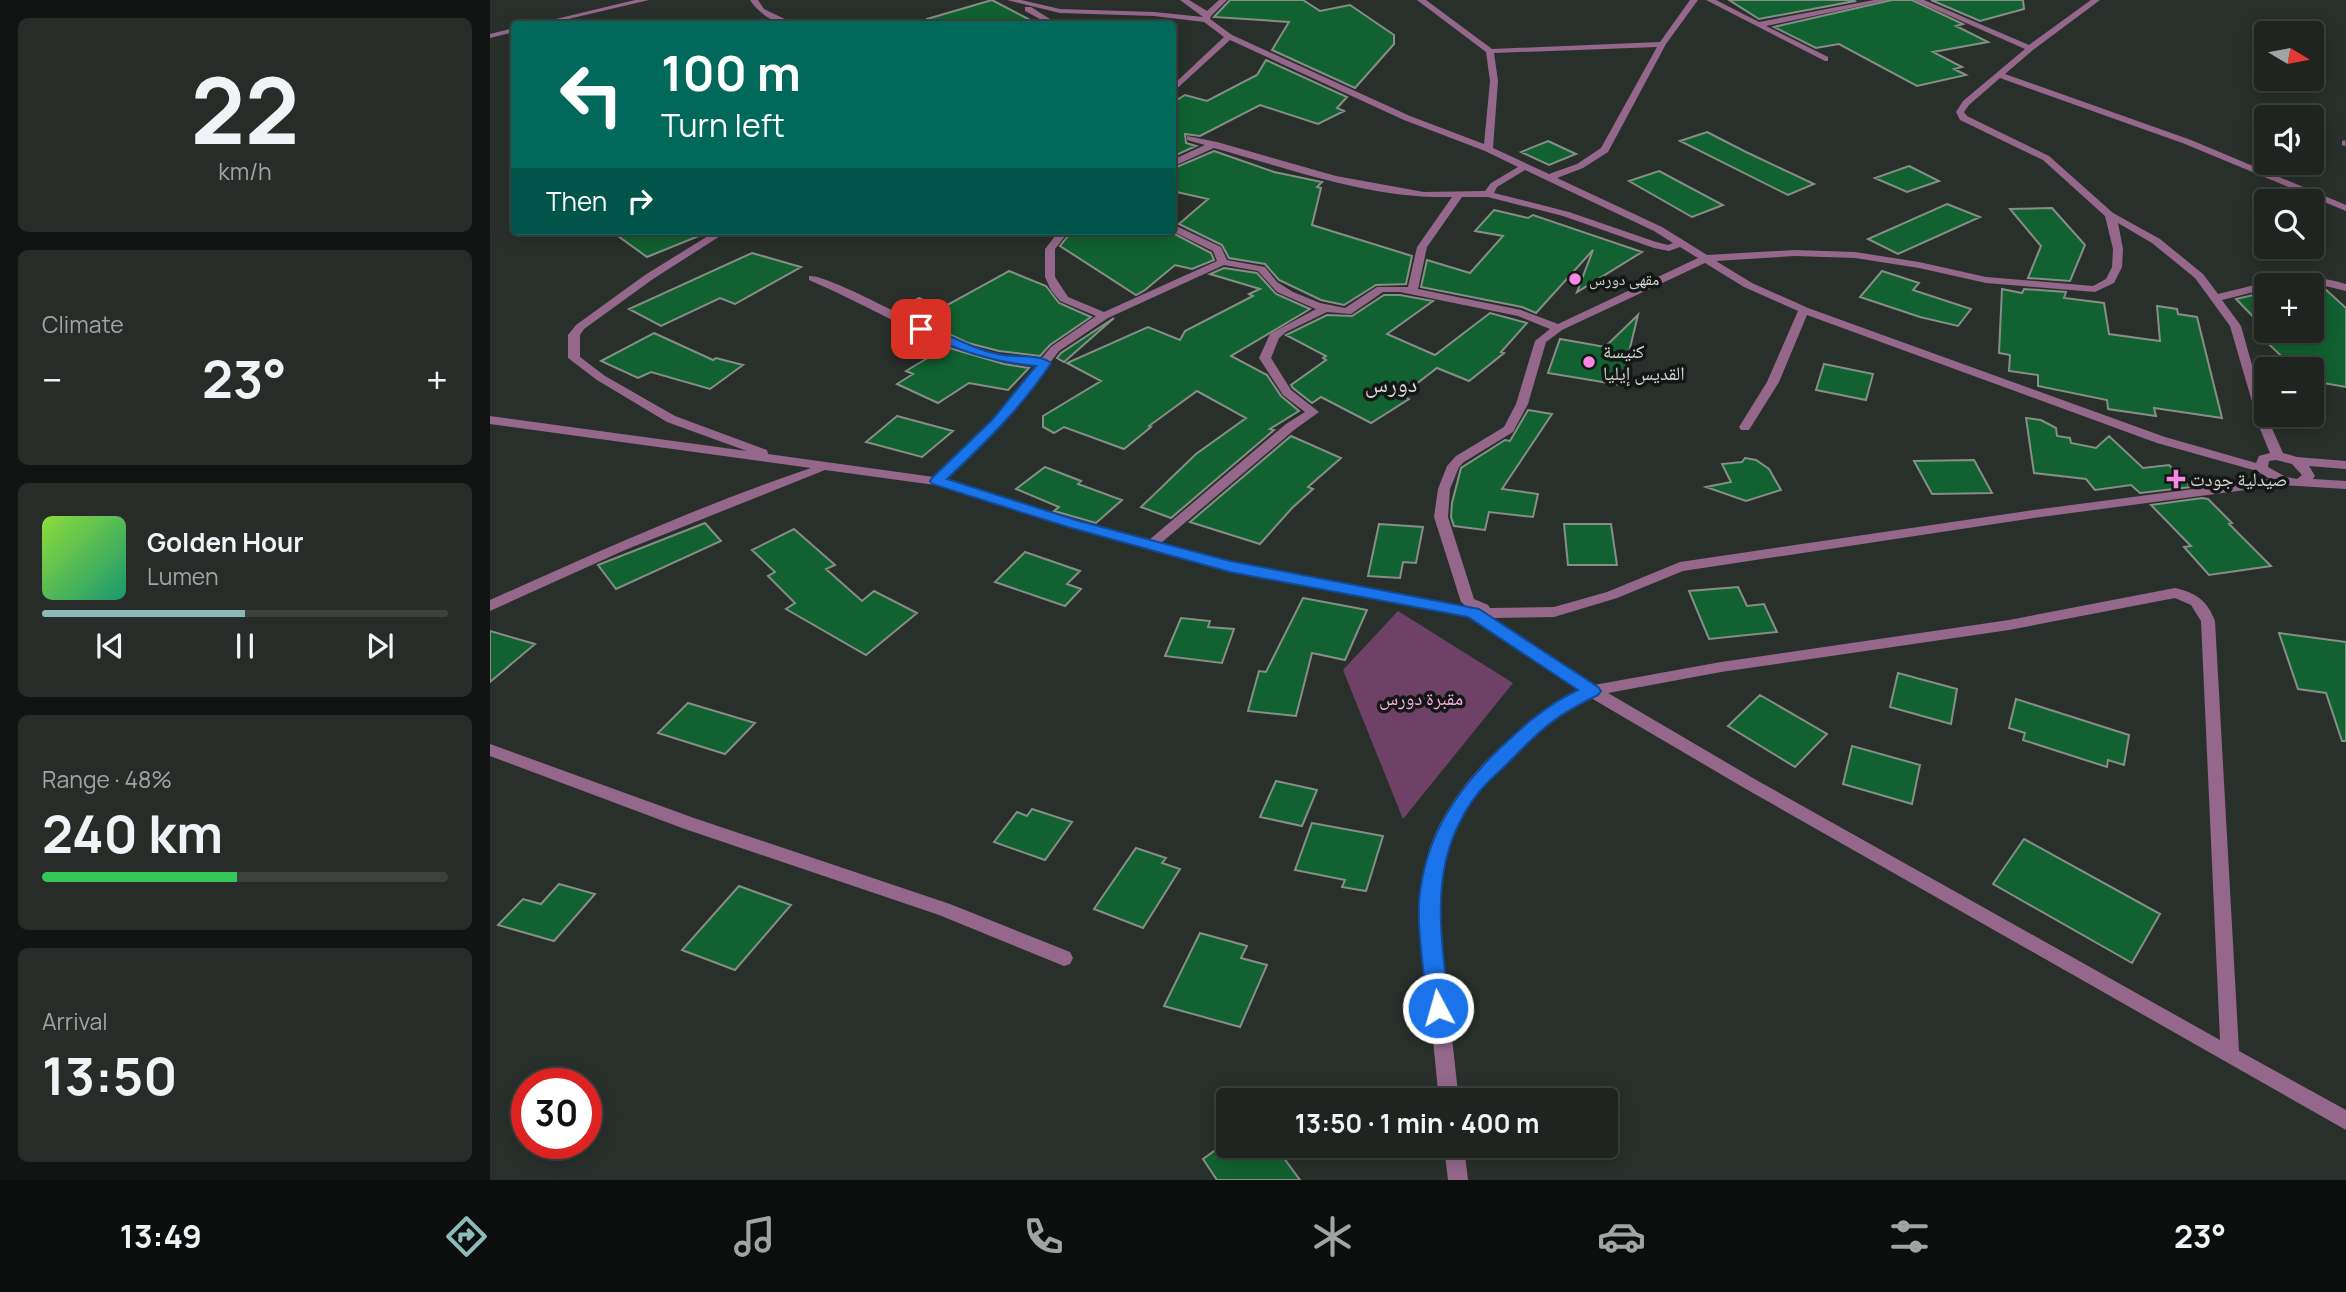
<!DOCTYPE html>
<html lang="en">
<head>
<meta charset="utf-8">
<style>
	:root { --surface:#1f2420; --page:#272c29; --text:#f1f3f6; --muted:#a1a4a5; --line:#3c413e; --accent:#8bbbb9 }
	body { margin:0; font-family:Manrope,"Noto Naskh Arabic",sans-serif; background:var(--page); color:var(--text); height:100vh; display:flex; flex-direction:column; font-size:26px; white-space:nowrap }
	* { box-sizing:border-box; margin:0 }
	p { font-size:23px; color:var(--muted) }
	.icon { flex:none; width:38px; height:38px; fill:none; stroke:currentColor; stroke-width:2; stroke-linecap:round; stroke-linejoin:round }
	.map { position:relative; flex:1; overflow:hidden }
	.details { display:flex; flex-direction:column; gap:18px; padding:18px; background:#111412; width:490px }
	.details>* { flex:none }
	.banner { position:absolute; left:21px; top:21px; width:665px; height:214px; border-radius:7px; box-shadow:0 4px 18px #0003,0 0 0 2px var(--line); background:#00695c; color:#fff; overflow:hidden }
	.needle { width:46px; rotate:100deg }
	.buttons { position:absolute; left:1764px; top:21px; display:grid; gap:14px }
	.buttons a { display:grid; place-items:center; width:70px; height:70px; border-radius:7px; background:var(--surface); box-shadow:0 4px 18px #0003,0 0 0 2px var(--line); font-size:35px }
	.speed { position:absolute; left:21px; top:1068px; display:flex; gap:14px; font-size:35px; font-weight:700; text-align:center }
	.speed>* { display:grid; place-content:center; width:91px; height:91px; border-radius:50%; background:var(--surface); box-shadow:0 4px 18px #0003,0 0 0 2px var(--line); line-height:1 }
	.speed .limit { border:10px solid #d22; background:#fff; color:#111 }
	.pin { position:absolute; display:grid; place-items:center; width:60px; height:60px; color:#fff; margin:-30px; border-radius:14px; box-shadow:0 4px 10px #0006 }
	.me { position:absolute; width:77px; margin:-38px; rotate:354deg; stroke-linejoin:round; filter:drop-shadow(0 0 5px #0008) }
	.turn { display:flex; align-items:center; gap:24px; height:147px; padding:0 35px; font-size:32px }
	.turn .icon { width:91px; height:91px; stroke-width:2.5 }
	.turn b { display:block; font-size:49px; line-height:60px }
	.then { display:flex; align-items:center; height:66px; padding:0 35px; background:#0003; gap:14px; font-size:26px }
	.big { font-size:52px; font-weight:700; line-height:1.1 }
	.details .widget { flex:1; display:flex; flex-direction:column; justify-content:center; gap:10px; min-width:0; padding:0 24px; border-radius:10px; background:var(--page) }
	.details .dial { align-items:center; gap:0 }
	.dial b { font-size:91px; line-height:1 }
	.song { display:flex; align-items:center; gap:21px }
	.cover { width:84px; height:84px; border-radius:10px; background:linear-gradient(135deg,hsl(90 70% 55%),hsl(160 70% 35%)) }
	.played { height:7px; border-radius:4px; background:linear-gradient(90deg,var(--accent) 50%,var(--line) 50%) }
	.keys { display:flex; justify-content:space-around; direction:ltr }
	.heat { display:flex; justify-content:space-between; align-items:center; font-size:38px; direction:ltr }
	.charge { height:10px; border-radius:5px; background:linear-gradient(90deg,#34c759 48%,var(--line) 0) }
	.trip { position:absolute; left:726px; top:1088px; width:402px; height:70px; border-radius:7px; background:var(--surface); box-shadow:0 4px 18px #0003,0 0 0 2px var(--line); font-weight:700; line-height:70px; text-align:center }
	.tab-bar { display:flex; height:112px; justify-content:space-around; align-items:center; background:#0c0e0d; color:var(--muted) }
	.tab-bar .icon { width:49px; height:49px }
	.tab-bar .selected { color:var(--accent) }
	.tab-bar b { font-size:32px; color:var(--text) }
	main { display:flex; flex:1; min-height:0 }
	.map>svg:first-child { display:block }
</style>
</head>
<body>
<main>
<section class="details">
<div class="widget dial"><b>22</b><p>km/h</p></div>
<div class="widget"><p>Climate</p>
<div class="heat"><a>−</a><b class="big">23°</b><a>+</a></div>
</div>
<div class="widget">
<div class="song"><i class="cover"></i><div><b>Golden Hour</b><p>Lumen</p></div></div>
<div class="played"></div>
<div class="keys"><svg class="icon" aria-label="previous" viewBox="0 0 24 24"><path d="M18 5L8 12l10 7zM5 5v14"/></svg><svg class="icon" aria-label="pause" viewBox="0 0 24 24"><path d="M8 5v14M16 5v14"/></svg><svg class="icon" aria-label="next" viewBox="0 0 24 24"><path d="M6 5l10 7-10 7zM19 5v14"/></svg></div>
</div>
<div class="widget"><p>Range · 48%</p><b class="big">240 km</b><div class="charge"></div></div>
<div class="widget"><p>Arrival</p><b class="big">13:50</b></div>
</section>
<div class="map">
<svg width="1856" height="1180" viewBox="0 0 1856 1180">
	<rect width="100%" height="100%" fill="#29302b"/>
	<path fill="#704167" d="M908,611L1023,683L913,819L853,670Z"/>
	<path fill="#116230" stroke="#868e87" stroke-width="2" d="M502,0L548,24H438L437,19Z
		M740,0H813L830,11L860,5L904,35V44L865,88L782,50L799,22L724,17Z
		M1239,0H1364L1365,1L1269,19Z
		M1402,0H1422L1473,24L1466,26L1498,42L1443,52L1472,67L1464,69L1476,75L1427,86L1349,44L1326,48L1284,27Z
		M1441,0H1533L1534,9L1490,21Z
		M776,60L857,97L847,108L854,111L828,124L770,105L710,136L695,134L696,143L706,146L682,157V103L695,95L717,101L767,75Z
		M1217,132L1256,152L1324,184L1298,195L1190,141Z
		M1058,141L1086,154L1059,165L1031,152Z
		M724,151L784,172L832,182L827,187L831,188L822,225L922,256L916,284L886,285L854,305L831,300L789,280L775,264L739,258L732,245L689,224L718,199L682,191V169Z
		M1419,166L1449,181L1417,192L1385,178Z
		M1169,171L1233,205L1202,217L1139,181Z
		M1457,204L1490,217L1408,254L1378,239Z
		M1562,208L1595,245L1580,281L1538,278L1551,246L1520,209Z
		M1004,210L1038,218L1043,215L1152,252L1087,292L1103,250L1046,313L1032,307L931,287L937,260L980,273L1013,236L985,231Z
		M121,231H221L157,257Z
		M582,231H679L721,253L724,260L702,269L685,265L655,290L646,295L570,246Z
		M262,253L311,267L245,304L230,298L171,326L139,309Z
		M734,268L767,273L786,294L820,309L741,356L777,375L791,396L809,411L780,429L784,430L681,518L651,507L706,454L756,418L707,391L659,426L661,427L634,449L574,427L564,433L553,427V416L611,381L577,363L658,327L690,340L695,331L763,296L759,294L770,289L720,274Z
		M519,271L556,286L569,303L601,317L560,345L550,356L509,351L478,343L407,310L429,298L452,308Z
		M1392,271L1429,283L1423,290L1481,309L1468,326L1430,317L1370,297Z
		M1822,287L1834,288L1856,308V387L1822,381V369H1805L1766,332L1822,331Z
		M1512,289L1532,293L1534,289L1576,292L1574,298L1614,303L1619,334L1670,341L1667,306L1687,309L1688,314L1707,317L1732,418L1664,408L1666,416L1618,409L1617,400L1548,386V375L1519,371L1520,355L1509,353Z
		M1776,292V330L1746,299Z
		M894,295H910L943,301L897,334L945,355L1000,313L1037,323L1011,352L1014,353L979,381L947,368L912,395L919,399L881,423L831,397L822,403L803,388L801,385L836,360L833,358L836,356L796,335L837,315L862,316Z
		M1148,315L1131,385L1058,373L1070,339L1115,347Z
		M624,318L574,362L567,358L571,353Z
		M164,333L223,360L226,358L253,365L220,389L161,372L148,378L111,361Z
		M456,347L514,364L539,368L518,390L479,383L448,403L407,384L423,374L416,371Z
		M1334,364L1383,374L1376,400L1326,390Z
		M1038,410L1062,414L1012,489L1048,494L1043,517L999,512L995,530L964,526L961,517L962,503L971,468L1015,440L1020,441Z
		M407,416L463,431L432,457L376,442Z
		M1536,418L1551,420L1566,428L1567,436L1580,438L1581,443L1606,448L1619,436L1653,468L1679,465L1701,487L1650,493L1641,485L1605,490L1596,479L1544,473Z
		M801,436L851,458L818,487L823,489L802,508L770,544L700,522Z
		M1255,458L1266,460L1279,469L1291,490L1256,501L1216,487L1241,482L1232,464L1252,462Z
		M1484,460L1502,493L1442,494L1424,461Z
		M555,467L591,481L588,484L632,500L606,523L564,511L569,507L526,489Z
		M1712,498L1718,499L1742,523L1739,524L1781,566L1719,575L1694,547L1701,546L1661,505Z
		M215,523L231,541L126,589L108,565Z
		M889,524L933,527L926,563L913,562L910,578L878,576Z
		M1074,524H1121L1127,565H1078Z
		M304,529L345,565L336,569L372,601L384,591L427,613L376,655L296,609L305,603L278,576L285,572L262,550Z
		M535,552L590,571L577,584L591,589L575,606L505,582Z
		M1248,587L1257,606L1274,604L1287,632L1219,639L1199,591Z
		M813,598L877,610L855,660L822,653L806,716L758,711L769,671L776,672Z
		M691,618L720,621L718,627L744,629L732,663L675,656Z
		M0,631L45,644L0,682Z
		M1789,633L1856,642V741H1852L1836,693L1808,689Z
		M1408,673L1467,689L1461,724L1400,707Z
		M1270,695L1337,734L1305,767L1238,726Z
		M1526,699L1639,735L1634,765L1618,760L1617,767L1533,740L1535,733L1519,728Z
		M198,703L265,723L235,754L168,733Z
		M1362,746L1430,765L1422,804L1353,784Z
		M786,781L827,790L812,826L770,817Z
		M542,809L582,822L555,860L504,842L527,812L537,816Z
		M822,823L893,836L876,891L852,887L855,880L805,870Z
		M1534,839L1670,914L1642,963L1503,884Z
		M646,848L676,858L672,863L690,869L653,928L604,909Z
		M69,884L105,894L64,941L8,925L33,899L51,904Z
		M249,886L301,905L245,970L192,950Z
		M710,933L757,946L751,958L777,965L750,1027L674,1006Z
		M731,1146H785L810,1180H727L713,1159Z"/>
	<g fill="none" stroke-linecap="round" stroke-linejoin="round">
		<path fill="#95688b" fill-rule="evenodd" d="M145,0H159L57,24H45Z
			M260,0H268L274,9L305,24C287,26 270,15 260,0Z
			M517,0H531L570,9L664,12L713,17L690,0H699L717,11L729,0H737L721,16L720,19L742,35L920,116L994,144L1000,81L996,52L927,0H936L1002,49L1170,42L1200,0H1208L1176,44L1118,152L1093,168L1067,178L1172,227L1217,255L1305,250L1365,252L1429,262L1496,277L1603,286L1616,279L1622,267L1623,249L1615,216L1553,160L1470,120L1466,112L1473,101L1535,49L1424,0H1434L1539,45L1601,0H1610L1543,50L1515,74L1701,140L1856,205V211L1695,144L1510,78L1479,105L1474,112L1477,116L1559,156L1623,213L1670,239L1713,274L1728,294C1771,284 1812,269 1856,284V291L1827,284L1776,285V289L1732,300L1751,326L1776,415L1793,453L1807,457L1856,461V469L1819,466L1825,476L1823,479L1856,481V489L1793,485L1551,517L1193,571L1127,598L1064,617L1001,618L1104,685L1231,662L1519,620L1685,588C1706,593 1717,600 1725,621L1749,1051L1856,1110V1130L1256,789L1101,698C1067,713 1047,731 1021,757C992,784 965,819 954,858C943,895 951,936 955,974C960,1016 964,1058 969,1101H949C945,1060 941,1019 937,978C934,939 927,900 936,861C946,819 977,778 1008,749C1035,724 1055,706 1090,690L980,617L740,571L578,527L445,485L335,470L135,550L0,611V600C105,553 211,505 321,468L0,424V416L257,451L177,422L107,380L78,358V335L86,325L155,275L226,231H238L163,279L94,329L90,335V357L115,376L185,416L277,450L278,454L444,477L504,419L546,366C458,359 397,313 319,280V276C339,274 439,331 467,342C494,353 522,357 551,359L561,347L606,316L570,301L561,290L555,277V249L569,231H579L565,249V277L578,297L614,312L727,261L723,251L682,231V224L731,247L737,260L775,267L787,282L803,292L830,303L855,308L887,287H918L927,247L962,197C881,199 801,169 724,148L682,167V160L715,145L697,140V136L727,142L846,176L934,192L995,191L1001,183L1028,167L995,151L914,120L740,40L682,93V86L734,37L714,22L664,16L570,13ZM1167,47L1111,148L1087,164L1059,174L1003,148L1008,81L1004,53ZM1035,170L1164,231L1183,243L1178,245L1166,242L1079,212L1004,193L1007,187ZM972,197H998L1073,216L1164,248L1179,251L1190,247L1208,258L1068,324L1031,310L928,289L937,247ZM1628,223L1662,243L1705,278L1740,326L1770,429L1780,453L1769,456L1766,463L1675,437L1318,308L1262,283L1226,261L1305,256L1365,258L1429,268L1496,283L1605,292L1624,283L1632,267L1633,249ZM1215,263L1254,287L1308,311L1277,382L1249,427L1251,430H1259L1289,382L1317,315L1667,443L1767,471L1780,479L1551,509L1190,562L1117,592L1064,607L1000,608L998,605L984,599L958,517L960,489L969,467L974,462L1023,432L1038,404L1056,342L1072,330ZM734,265L768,271L787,292L826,309L780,334L769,358L793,395L815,412L796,424L659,540L588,521L456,480L512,425L569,351L618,318ZM893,292H910L1028,316L1060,329L1045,341L1026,404L1014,427L966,456L957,466L948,489L944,517L971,602L977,607L740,561L671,543L804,430L829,412L801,390L781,358L789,338L796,332L837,312L861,314ZM1786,460L1802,464L1812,475L1807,479L1796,477L1778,467L1779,461ZM1685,598L1701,605L1711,621L1730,1040L1268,781L1118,693L1231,672L1519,630Z
			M1216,0H1226L1269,22L1384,0H1399L1276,26L1338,57V61H1335Z
			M535,7H541L568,24H559L535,11Z
			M24,28V32L0,38V34Z
			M1855,140L1856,146L1852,145V141Z
			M0,744L204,818L460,904L580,952L583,958L580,964L574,966L449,915L192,828L0,756Z
			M954,1146H974L978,1180H958Z"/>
	</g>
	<path fill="#1a73e8" stroke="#114b97" stroke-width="2" d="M431,325C459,333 484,351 513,355C527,357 550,354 561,363C532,407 495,443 457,479L589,521L740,561L989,609L1108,687L1111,691L1108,695C1066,715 1051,729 1019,762C1009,772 998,781 989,792C936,859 951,930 959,1008L955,1014L948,1017L940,1014L937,1008C935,974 927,936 929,902C934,841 962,796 1004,754C1031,728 1054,706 1088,690L978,617L740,572L578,527L442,484L440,481L442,478L503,419L546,366C500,362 469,350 427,332L425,329Z"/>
	<g fill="#fb87e5" stroke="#141715" stroke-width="2.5">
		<circle cx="1085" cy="279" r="7"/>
		<circle cx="1099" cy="362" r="7"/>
		<path d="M1682.5 468.5h7v7h7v7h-7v7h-7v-7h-7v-7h7z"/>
	</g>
	<g text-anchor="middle" stroke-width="7" stroke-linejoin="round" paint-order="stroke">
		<g font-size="16" fill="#d1d6d2" stroke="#141715" text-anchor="start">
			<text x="1099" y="285">مقهى دورس</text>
		</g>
		<g font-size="19" fill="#d1d6d2" stroke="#141715" text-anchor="start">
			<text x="1113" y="358">كنيسة<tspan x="1113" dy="22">القديس إيليا</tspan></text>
			<text x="1700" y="486">صيدلية جودت</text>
		</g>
		<g font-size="19" fill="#f8afe8" stroke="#141715">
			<text x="931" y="705">مقبرة دورس</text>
		</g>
		<g font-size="23" fill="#d1d6d2" stroke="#141715">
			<text x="901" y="392">دورس</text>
		</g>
	</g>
</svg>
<div class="buttons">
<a><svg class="needle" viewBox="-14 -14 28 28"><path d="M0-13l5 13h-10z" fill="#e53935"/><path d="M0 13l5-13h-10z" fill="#a1a4a5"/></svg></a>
<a><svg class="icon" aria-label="sound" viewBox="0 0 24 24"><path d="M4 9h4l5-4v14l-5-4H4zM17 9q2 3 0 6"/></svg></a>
<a><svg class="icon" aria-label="search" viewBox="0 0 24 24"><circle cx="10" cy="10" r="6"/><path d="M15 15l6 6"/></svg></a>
<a>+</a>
<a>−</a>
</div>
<div class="speed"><div class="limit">30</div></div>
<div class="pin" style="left:431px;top:329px;background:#d93025"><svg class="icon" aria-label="arrive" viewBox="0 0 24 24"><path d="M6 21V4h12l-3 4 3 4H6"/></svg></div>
<svg class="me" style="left:948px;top:1008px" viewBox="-20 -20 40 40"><circle r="17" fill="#1a73e8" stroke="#fff" stroke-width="3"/><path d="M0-11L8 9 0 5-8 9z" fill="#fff"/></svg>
<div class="trip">13:50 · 1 min · 400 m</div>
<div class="banner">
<div class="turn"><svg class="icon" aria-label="left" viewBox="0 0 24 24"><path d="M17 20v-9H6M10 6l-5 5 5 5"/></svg><div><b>100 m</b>Turn left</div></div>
<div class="then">Then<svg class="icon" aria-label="right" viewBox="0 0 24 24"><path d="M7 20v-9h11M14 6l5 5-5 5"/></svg></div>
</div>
</div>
</main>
<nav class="tab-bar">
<b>13:49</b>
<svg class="icon selected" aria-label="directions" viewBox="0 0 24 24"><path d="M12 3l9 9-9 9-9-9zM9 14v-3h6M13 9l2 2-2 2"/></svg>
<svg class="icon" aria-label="music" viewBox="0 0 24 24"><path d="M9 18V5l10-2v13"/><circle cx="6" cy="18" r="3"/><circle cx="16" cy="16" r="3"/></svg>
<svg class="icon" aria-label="phone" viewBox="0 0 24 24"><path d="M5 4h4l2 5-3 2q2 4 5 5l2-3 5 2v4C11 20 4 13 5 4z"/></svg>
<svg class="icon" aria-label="climate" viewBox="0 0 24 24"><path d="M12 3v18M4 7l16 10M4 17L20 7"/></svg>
<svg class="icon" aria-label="car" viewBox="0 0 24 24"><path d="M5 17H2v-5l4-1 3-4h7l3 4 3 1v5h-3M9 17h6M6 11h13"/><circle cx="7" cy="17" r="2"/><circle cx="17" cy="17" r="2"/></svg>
<svg class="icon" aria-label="filters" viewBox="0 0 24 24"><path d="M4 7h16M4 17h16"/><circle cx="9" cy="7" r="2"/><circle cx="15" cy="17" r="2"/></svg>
<b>23°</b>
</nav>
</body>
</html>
